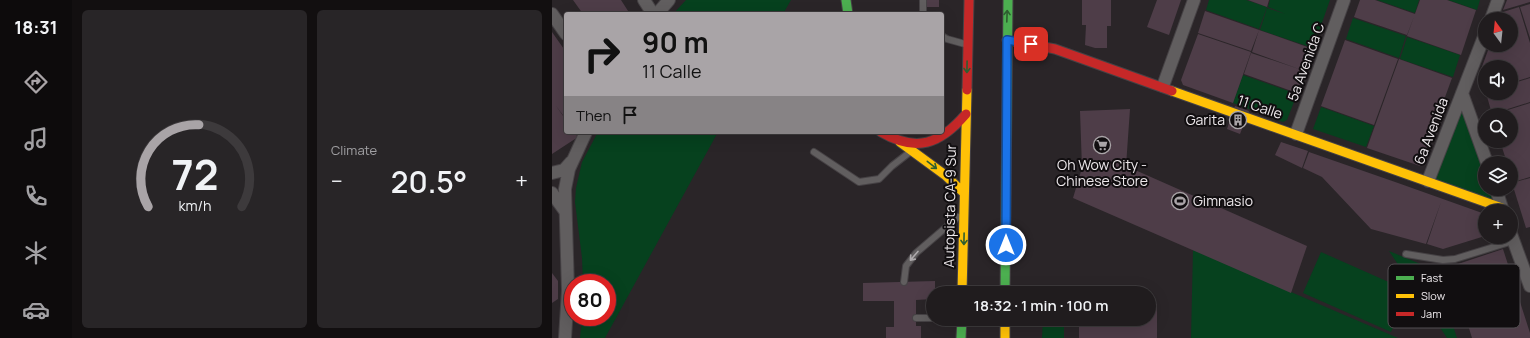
<!DOCTYPE html>
<html lang="en">
<head>
<meta charset="utf-8">
<style>
	:root { --surface:#201c1e; --page:#282527; --text:#f1f3f6; --muted:#a2a1a4; --line:#3d3a3c; --accent:#a9a4a7 }
	body { margin:0; font-family:Manrope,sans-serif; background:var(--page); color:var(--text); height:100vh; display:flex; flex-direction:column; font-size:15px; white-space:nowrap }
	* { box-sizing:border-box; margin:0 }
	p { font-size:13px; color:var(--muted) }
	.icon { flex:none; width:22px; height:22px; fill:none; stroke:currentColor; stroke-width:2; stroke-linecap:round; stroke-linejoin:round }
	.map { position:relative; flex:1; overflow:hidden }
	.side { display:flex; flex-direction:column; gap:10px; padding:10px; background:#120f10; width:480px }
	.side>* { flex:none }
	.hud { position:absolute; left:12px; top:12px; width:380px; height:122px; border-radius:4px; box-shadow:0 4px 16px #0002,0 0 0 1px var(--line); background:#a9a4a7; color:#111; overflow:hidden }
	.needle { width:26px; rotate:345deg }
	.fabs { position:absolute; left:926px; top:12px; display:grid; gap:8px }
	.fabs a { display:grid; place-items:center; width:40px; height:40px; border-radius:50%; background:var(--surface); box-shadow:0 4px 16px #0002,0 0 0 1px var(--line); font-size:20px }
	.speed { position:absolute; left:12px; top:274px; display:flex; gap:8px; font-size:20px; font-weight:700; text-align:center }
	.speed>* { display:grid; place-content:center; width:52px; height:52px; border-radius:50%; background:var(--surface); box-shadow:0 4px 16px #0002,0 0 0 1px var(--line); line-height:1 }
	.speed .limit { border:6px solid #d22; background:#fff; color:#111 }
	.pin { position:absolute; display:grid; place-items:center; width:34px; height:34px; color:#fff; margin:-17px; border-radius:8px; box-shadow:0 2px 6px #0006 }
	.me { position:absolute; width:44px; margin:-22px; rotate:0deg; stroke-linejoin:round; filter:drop-shadow(0 0 3px #0008) }
	.turn { display:flex; align-items:center; gap:14px; height:84px; padding:0 12px; font-size:18px }
	.turn .icon { width:52px; height:52px; stroke-width:2.5 }
	.turn b { display:block; font-size:28px; line-height:34px }
	.then { display:flex; align-items:center; height:38px; padding:0 12px; background:#0003; gap:8px; font-size:15px }
	.big { font-size:30px; font-weight:600; line-height:1.1 }
	.side .card { flex:1; display:flex; flex-direction:column; justify-content:center; gap:6px; min-width:0; padding:0 14px; border-radius:6px; background:var(--page) }
	.side .dial { align-items:center; gap:0 }
	.dial svg { height:104px; overflow:visible; fill:none; stroke:var(--line); stroke-width:7; stroke-linecap:round; text-anchor:middle }
	.dial text { fill:var(--text); stroke:none }
	.heat { display:flex; justify-content:space-between; align-items:center; font-size:22px; direction:ltr }
	.side .tiles { flex:1; display:grid; gap:10px; grid-template-columns:repeat(2,1fr) }
	.trip { position:absolute; left:374px; top:286px; width:230px; height:40px; border-radius:20px; background:var(--surface); box-shadow:0 4px 16px #0002,0 0 0 1px var(--line); font-weight:600; line-height:40px; text-align:center }
	main { display:flex; flex:1; min-height:0 }
	.tabs { display:flex; flex-direction:column; width:72px; justify-content:space-around; align-items:center; background:#0d0b0c; color:var(--muted) }
	.tabs .icon { width:28px; height:28px }
	.tabs .on { color:var(--accent) }
	.tabs b { font-size:18px; color:var(--text) }
	.map>svg:first-child { display:block }
</style>
</head>
<body>
<main>
<nav class="tabs">
<b>18:31</b>
<svg class="icon on" aria-label="directions" viewBox="0 0 24 24"><path d="M12 3l9 9-9 9-9-9zM9 14v-3h6M13 9l2 2-2 2"/></svg>
<svg class="icon" aria-label="music" viewBox="0 0 24 24"><path d="M9 18V5l10-2v13"/><circle cx="6" cy="18" r="3"/><circle cx="16" cy="16" r="3"/></svg>
<svg class="icon" aria-label="phone" viewBox="0 0 24 24"><path d="M5 4h4l2 5-3 2q2 4 5 5l2-3 5 2v4C11 20 4 13 5 4z"/></svg>
<svg class="icon" aria-label="climate" viewBox="0 0 24 24"><path d="M12 3v18M4 7l16 10M4 17L20 7"/></svg>
<svg class="icon" aria-label="car" viewBox="0 0 24 24"><path d="M5 17H2v-5l4-1 3-4h7l3 4 3 1v5h-3M9 17h6M6 11h13"/><circle cx="7" cy="17" r="2"/><circle cx="17" cy="17" r="2"/></svg>
</nav>
<section class="side">
<div class="tiles">
<div class="card dial"><svg viewBox="0 0 100 80">
<path d="M14 69A42 42 0 1 1 86 69"/>
<path d="M14 69A42 42 0 0 1 53 6" stroke="#a9a4a7"/>
<text x="50" y="56" font-size="32" font-weight="700">72</text>
<text x="50" y="72" font-size="11">km/h</text>
</svg></div>
<div class="card"><p>Climate</p>
<div class="heat"><a>−</a><b class="big">20.5°</b><a>+</a></div>
</div>
</div>
</section>
<div class="map">
<svg width="978" height="338" viewBox="0 0 978 338">
	<rect width="100%" height="100%" fill="#2a2528"/>
	<path fill="#06411e" d="M134,0H239L231,14H121Z
		M657,0H694L715,7L707,29L654,10Z
		M718,0H778L761,48L708,30L715,8L733,14L716,7Z
		M825,0H867L863,13Z
		M896,0H928L925,10Z
		M801,18L854,36L847,58L794,39Z
		M855,37L908,55L901,77L848,59Z
		M691,75L745,94L735,120L731,122L681,103Z
		M910,93L933,163V189H944L950,208L876,181Z
		M769,107L822,126L814,147L761,129Z
		M46,132H166L53,338H28L30,317H55V283H31L30,258L23,202L24,188L30,162Z
		M641,250L846,338H639Z
		M837,251L883,270L905,338H895Z
		M769,252L857,291L839,332L751,293Z
		M491,319H512V338H490Z"/>
	<path fill="#4e3d48" d="M21,0H69L78,14H31Z
		M374,0H387V7H374Z
		M530,0H559V26H555V48H543L533,45L534,25H530Z
		M605,0H629L617,35L595,27Z
		M696,0H717L715,7Z
		M808,0H823L863,14L855,35L802,17Z
		M868,0H895L924,10L909,55L855,36Z
		M955,0H978V2L951,10Z
		M978,4V38L968,7Z
		M967,7L978,43V77L959,83V67H933V88L928,72L938,45H959V19H948L951,12Z
		M653,11L707,30L699,51L646,33Z
		M707,30L761,49L745,93L692,74L699,53L747,69L700,52Z
		M0,32L14,52V119L4,106L14,120V132H22L26,137L0,154Z
		M646,34L699,52L681,103L631,85L629,80Z
		M793,40L846,59L822,125L769,106L785,62L818,74L785,62Z
		M847,59L900,78L868,166L815,148L839,81L886,98L839,81Z
		M978,78V102L940,114L934,93H959V84Z
		M978,103V177L961,182L959,177V163H955L948,141H959V115H940Z
		M683,106L697,111L688,134L675,129Z
		M578,109L574,166L755,246L739,293L521,198L530,168L528,111Z
		M729,142L756,151L750,168L723,155Z
		M757,152L846,183L831,225L846,183L933,214V236L891,249L875,244L889,202L874,244L819,229L770,177L751,168Z
		M978,178V227L974,228L960,183Z
		M951,249L978,333V338H920L912,312L955,297L911,311L897,267Z
		M0,273L6,281V299L0,303Z
		M383,281V293H381V299L364,300V326H369V338H334V327H342V301H311V283Z
		M597,304H605V338H527V319H597Z"/>
	<g fill="none" stroke-linecap="round" stroke-linejoin="round">
		<g stroke="#464245" stroke-width="8">
			<path id="lane" d="M371,0V14
				M390,36L395,39L413,44
				M262,152L307,182L327,179L340,166L358,152
				M854,254L891,260L903,259L961,241
				M352,282L354,266L364,253L406,217
				M364,318H381"/>
		</g>
		<g stroke="#464245" stroke-width="14">
			<path id="street" d="M92,0L101,14
				M0,14L14,34
				M105,14L117,0
				M939,19L946,0
				M611,86L642,0
				M910,93L935,163
				M744,134L792,0
				M0,173L12,170L19,162
				M876,181L933,34
				M944,189L951,211
				M0,193L13,211
				M959,234L978,286
				M13,338L16,290L13,189L17,169L34,132"/>
		</g>
		<g stroke="#464245" stroke-width="11">
			<path id="fast" d="M294,0L296,14
				M453,293L456,0
				M409,338L410,319"/>
		</g>
		<g stroke="#464245" stroke-width="11">
			<path id="slow" d="M620,91L950,208
				M348,142L393,175L412,193
				M410,293L415,90
				M453,319V338"/>
		</g>
		<g stroke="#464245" stroke-width="11">
			<path id="jam" d="M455,40L503,49L620,91
				M415,90L417,0
				M329,132C365,153 388,144 414,114"/>
		</g>
		<use href="#lane" stroke="#615e5f" stroke-width="6"/>
		<use href="#street" stroke="#615e5f" stroke-width="12"/>
		<use href="#fast" stroke="#4caf50" stroke-width="9"/>
		<use href="#slow" stroke="#ffc107" stroke-width="9"/>
		<use href="#jam" stroke="#c62828" stroke-width="9"/>
	</g>
	<defs><path id="oneway-shaft" d="M-6 0H5M1.5-3L5.5 0L1.5 3" fill="none" stroke-width="1.6" stroke-linecap="round" stroke-linejoin="round"/></defs>
	<g stroke="#2e5e30">
		<use href="#oneway-shaft" transform="translate(455 16) rotate(-88)"/>
		<use href="#oneway-shaft" transform="translate(415 67) rotate(91)"/>
		<use href="#oneway-shaft" transform="translate(380 165) rotate(38)"/>
		<use href="#oneway-shaft" transform="translate(412 239) rotate(91)"/>
	</g>
	<use stroke="#aeaaac" href="#oneway-shaft" transform="translate(362 256) rotate(131)"/>
	<g fill="none" stroke-linecap="round" stroke-linejoin="round">
		<g stroke="#114b97" stroke-width="10">
			<path id="route" d="M454,245L455,40L479,44"/>
		</g>
		<use href="#route" stroke="#1a73e8" stroke-width="7"/>
	</g>
	<defs>
		<g id="building-ring" transform="scale(0.9)"><circle r="9.5" fill="#110e10" stroke="#a9a4a7" stroke-width="1.5"/><path d="M-4-6H4V6H1V3H-1V6H-4ZM-2.5-4.3h1.7v1.8h-1.7ZM.8-4.3h1.7v1.8H.8ZM-2.5-1h1.7V.8h-1.7ZM.8-1h1.7V.8H.8Z" fill="#a9a4a7"/></g>
		<g id="supermarket-ring" transform="scale(0.9)"><circle r="9.5" fill="#110e10" stroke="#a9a4a7" stroke-width="1.5"/><path d="M-6-5.5h2.5l.6 2H6L4.5 2H-2.5L-4.4-4H-6ZM-1.5 3.2a1.3 1.3 0 1 0 .1 0ZM3 3.2a1.3 1.3 0 1 0 .1 0Z" fill="#a9a4a7"/></g>
		<g id="stadium-ring" transform="scale(0.9)"><circle r="9.5" fill="#110e10" stroke="#a9a4a7" stroke-width="1.5"/><path d="M0-5a6.5 5 0 1 0 0 10a6.5 5 0 1 0 0-10ZM-3.5-1.8h7v3.6h-7Z" fill="#a9a4a7"/></g>
	</defs>
	<g fill-rule="evenodd">
		<use href="#building-ring" x="686" y="120"/>
		<use href="#supermarket-ring" x="550" y="145"/>
		<use href="#stadium-ring" x="628" y="201"/>
	</g>
	<g text-anchor="middle" stroke-width="4" stroke-linejoin="round" paint-order="stroke">
		<g font-size="14" fill="#ede8eb" stroke="#110e10">
			<text transform="translate(754 62) rotate(-70)" y="5">5a Avenida C</text>
			<text transform="translate(708 107) rotate(19)" y="5">11 Calle</text>
			<text transform="translate(879 131) rotate(-69)" y="5">6a Avenida</text>
			<text transform="translate(398 206) rotate(-89)" y="5">Autopista CA-9 Sur</text>
		</g>
		<g font-size="14" fill="#ede8eb" stroke="#110e10" text-anchor="end">
			<text x="673" y="125">Garita</text>
			<text x="550" y="170" text-anchor="middle">Oh Wow City -<tspan x="550" dy="16">Chinese Store</tspan></text>
			<text x="641" y="206" text-anchor="start">Gimnasio</text>
		</g>
	</g>
	<rect x="836" y="264" width="132" height="64" rx="6" fill="#110e10" stroke="#534f52" stroke-width="1"/>
	<rect x="844" y="276" width="18" height="4" fill="#4caf50"/>
	<rect x="844" y="294" width="18" height="4" fill="#ffc107"/>
	<rect x="844" y="312" width="18" height="4" fill="#c62828"/>
	<g font-size="11" fill="#ede8eb">
		<text x="869" y="282">Fast</text>
		<text x="869" y="300">Slow</text>
		<text x="869" y="318">Jam</text>
	</g>
</svg>
<div class="fabs">
<a><svg class="needle" viewBox="-14 -14 28 28"><path d="M0-13l5 13h-10z" fill="#e53935"/><path d="M0 13l5-13h-10z" fill="#a2a1a4"/></svg></a>
<a><svg class="icon" aria-label="sound" viewBox="0 0 24 24"><path d="M4 9h4l5-4v14l-5-4H4zM17 9q2 3 0 6"/></svg></a>
<a><svg class="icon" aria-label="search" viewBox="0 0 24 24"><circle cx="10" cy="10" r="6"/><path d="M15 15l6 6"/></svg></a>
<a><svg class="icon" aria-label="layers" viewBox="0 0 24 24"><path d="M12 4l9 5-9 5-9-5zM3 14l9 5 9-5"/></svg></a>
<a>+</a>
</div>
<div class="speed"><div class="limit">80</div></div>
<div class="pin" style="left:479px;top:44px;background:#d93025"><svg class="icon" aria-label="arrive" viewBox="0 0 24 24"><path d="M6 21V4h12l-3 4 3 4H6"/></svg></div>
<svg class="me" style="left:454px;top:245px" viewBox="-20 -20 40 40"><circle r="17" fill="#1a73e8" stroke="#fff" stroke-width="3"/><path d="M0-11L8 9 0 5-8 9z" fill="#fff"/></svg>
<div class="trip">18:32 · 1 min · 100 m</div>
<div class="hud">
<div class="turn"><svg class="icon" aria-label="right" viewBox="0 0 24 24"><path d="M7 20v-9h11M14 6l5 5-5 5"/></svg><div><b>90 m</b>11 Calle</div></div>
<div class="then">Then<svg class="icon" aria-label="arrive" viewBox="0 0 24 24"><path d="M6 21V4h12l-3 4 3 4H6"/></svg></div>
</div>
</div>
</main>
</body>
</html>
